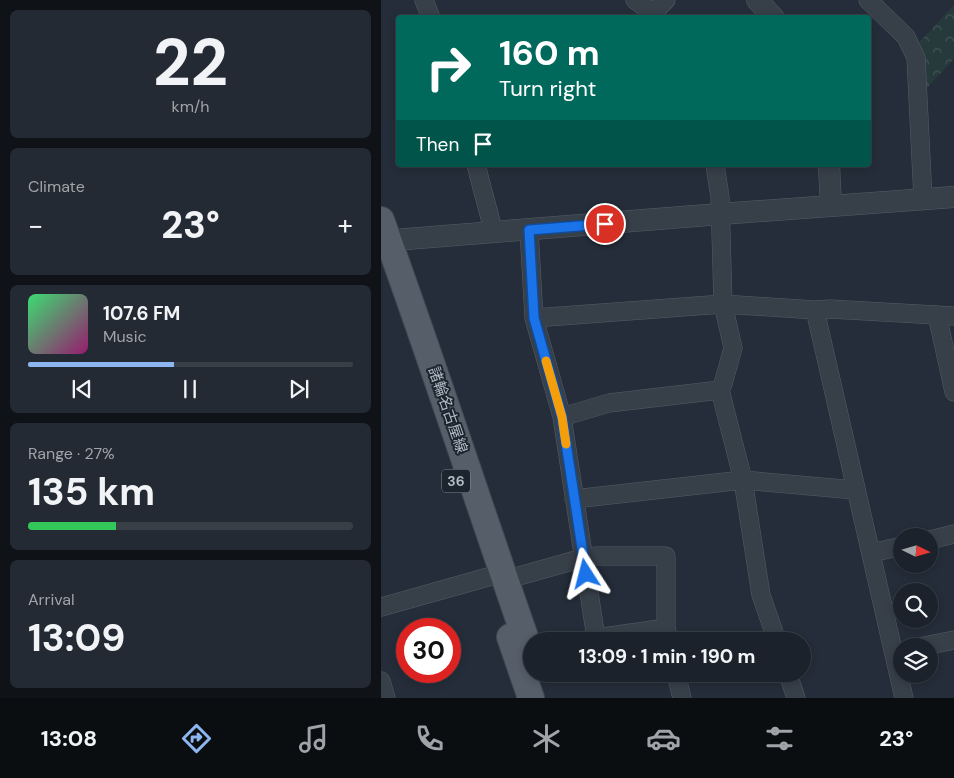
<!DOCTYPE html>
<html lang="en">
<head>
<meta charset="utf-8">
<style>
	:root { --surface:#1b222b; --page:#242a33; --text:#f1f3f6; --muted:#a0a4a9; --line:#393f47; --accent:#8db5f0 }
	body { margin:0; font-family:"DM Sans","Noto Sans JP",sans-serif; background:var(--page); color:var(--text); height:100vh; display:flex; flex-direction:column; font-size:19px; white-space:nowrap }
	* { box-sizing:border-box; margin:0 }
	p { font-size:16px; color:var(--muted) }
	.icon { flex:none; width:28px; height:28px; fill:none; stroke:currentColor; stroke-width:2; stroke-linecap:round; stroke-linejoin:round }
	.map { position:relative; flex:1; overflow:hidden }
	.sheet { display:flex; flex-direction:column; gap:10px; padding:10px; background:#0f1318; width:381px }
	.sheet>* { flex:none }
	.hud { position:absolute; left:15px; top:15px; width:475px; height:152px; border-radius:5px; box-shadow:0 2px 8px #0003,0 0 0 1px var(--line); background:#00695c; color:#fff; overflow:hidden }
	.needle { width:32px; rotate:95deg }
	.controls { position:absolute; left:512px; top:528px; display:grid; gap:10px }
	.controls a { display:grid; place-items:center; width:45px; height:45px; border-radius:50%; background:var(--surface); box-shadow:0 2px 8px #0003,0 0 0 1px var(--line); font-size:25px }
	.speed { position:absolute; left:15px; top:618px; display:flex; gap:10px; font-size:25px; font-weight:700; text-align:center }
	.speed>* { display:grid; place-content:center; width:65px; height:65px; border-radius:50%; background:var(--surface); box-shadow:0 2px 8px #0003,0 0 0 1px var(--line); line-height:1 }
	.speed .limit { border:8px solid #d22; background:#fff; color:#111 }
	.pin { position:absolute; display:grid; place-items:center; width:42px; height:42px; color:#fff; margin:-21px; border:2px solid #fff; border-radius:50%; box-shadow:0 1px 5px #0007 }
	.me { position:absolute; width:55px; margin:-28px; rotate:351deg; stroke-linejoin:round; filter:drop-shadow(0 0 4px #0008) }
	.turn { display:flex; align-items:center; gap:18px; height:105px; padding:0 20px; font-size:22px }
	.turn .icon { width:65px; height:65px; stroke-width:2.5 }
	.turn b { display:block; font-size:35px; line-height:42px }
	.then { display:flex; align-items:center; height:48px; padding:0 20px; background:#0003; gap:10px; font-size:19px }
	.big { font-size:38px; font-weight:700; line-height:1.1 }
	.sheet .widget { flex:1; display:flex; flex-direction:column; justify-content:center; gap:8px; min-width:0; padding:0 18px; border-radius:8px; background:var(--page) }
	.sheet .dial { align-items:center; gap:0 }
	.dial b { font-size:65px; line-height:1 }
	.song { display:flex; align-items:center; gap:15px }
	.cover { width:60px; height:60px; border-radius:8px; background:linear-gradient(135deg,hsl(140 70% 55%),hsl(320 70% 35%)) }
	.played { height:5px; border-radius:2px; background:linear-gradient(90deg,var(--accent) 45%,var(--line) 45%) }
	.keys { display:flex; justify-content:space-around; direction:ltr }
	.heat { display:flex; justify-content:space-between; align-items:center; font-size:28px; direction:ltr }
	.charge { height:8px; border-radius:4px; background:linear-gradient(90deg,#34c759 27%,var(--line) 0) }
	.trip { position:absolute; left:142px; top:632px; width:288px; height:50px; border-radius:25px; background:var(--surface); box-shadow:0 2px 8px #0003,0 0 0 1px var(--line); font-weight:700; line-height:50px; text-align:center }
	.tab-bar { display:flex; height:80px; justify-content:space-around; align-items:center; background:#0b0e11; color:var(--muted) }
	.tab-bar .icon { width:35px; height:35px }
	.tab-bar .current { color:var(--accent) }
	.tab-bar b { font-size:22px; color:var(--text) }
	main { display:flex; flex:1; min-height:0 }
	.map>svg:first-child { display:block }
</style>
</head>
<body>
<main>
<section class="sheet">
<div class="widget dial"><b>22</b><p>km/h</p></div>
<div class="widget"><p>Climate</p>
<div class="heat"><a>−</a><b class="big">23°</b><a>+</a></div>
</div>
<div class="widget">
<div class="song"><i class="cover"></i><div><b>107.6 FM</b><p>Music</p></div></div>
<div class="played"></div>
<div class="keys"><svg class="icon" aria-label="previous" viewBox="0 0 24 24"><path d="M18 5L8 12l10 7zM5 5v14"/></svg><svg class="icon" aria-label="pause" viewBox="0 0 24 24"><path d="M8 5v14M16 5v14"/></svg><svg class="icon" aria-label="next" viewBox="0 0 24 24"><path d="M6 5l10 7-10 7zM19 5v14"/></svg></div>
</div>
<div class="widget"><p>Range · 27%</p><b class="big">135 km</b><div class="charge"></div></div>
<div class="widget"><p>Arrival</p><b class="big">13:09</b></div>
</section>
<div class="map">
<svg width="573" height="698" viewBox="0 0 573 698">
	<defs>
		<pattern id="forest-crowns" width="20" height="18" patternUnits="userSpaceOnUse" patternTransform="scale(1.25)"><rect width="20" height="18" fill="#273a3b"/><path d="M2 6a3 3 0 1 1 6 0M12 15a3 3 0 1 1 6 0" fill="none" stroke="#445456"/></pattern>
	</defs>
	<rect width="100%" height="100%" fill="#242d39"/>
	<path fill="url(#forest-crowns)" d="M573,5V59L543,91L536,45Z"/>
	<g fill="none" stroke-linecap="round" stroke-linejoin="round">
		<g stroke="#555d67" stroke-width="19">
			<path id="minor" d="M43,0L50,18
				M254,0L272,13L274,18
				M487,0L525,37L535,58L542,199
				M267,18L285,0
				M95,165L113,233
				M334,165L339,197L342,304L352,348L342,384L339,390L362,480L380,595L396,641
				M148,230L153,318
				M434,310L449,309L573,316
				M556,315L573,392
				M181,417L153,318L342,304L434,310L523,698
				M193,499L362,480L474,490
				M549,540L573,534
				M490,553L521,546
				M124,580L202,558L216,556H285V628
				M0,607L107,577
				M288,641L285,628L215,638L181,417L228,403L339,390
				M543,646L573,640
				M295,674L301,698
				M407,674L415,698
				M0,681L5,698"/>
		</g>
		<g stroke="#555d67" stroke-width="22">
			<path id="tertiary" d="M376,0L393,18
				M448,165L450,206
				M0,241L339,214L573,197"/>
		</g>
		<g stroke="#404852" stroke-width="28">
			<path id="primary" d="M0,220C53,365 100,512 151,657
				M129,637L150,698"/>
		</g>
		<use href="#minor" stroke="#373f49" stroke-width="18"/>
		<use href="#tertiary" stroke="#373f49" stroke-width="21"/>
		<use href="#primary" stroke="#555e69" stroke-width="26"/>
	</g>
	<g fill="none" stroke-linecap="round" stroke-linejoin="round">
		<g stroke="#114b97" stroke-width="12">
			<path id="route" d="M205,574L181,417L153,318L148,230L224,224"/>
		</g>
		<use href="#route" stroke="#1a73e8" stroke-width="9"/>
		<path stroke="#f59e0b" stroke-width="9" d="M165,361L181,417L185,444"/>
	</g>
	<g text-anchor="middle" stroke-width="4" stroke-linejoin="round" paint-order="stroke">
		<rect fill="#1c242e" stroke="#858d98" stroke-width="1" x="61" y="469.5" width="28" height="23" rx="4"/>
		<g font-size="14" font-weight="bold" fill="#b2bac5">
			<text x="75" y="486">36</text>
		</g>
		<g font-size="15" fill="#b2bac5" stroke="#1c242e">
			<text transform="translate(67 410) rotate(71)" y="5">諸輪名古屋線</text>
		</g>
	</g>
</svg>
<div class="controls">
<a><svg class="needle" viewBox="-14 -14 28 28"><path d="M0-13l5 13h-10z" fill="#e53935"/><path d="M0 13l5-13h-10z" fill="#a0a4a9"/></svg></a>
<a><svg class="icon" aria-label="search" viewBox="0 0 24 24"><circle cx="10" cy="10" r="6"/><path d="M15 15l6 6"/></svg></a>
<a><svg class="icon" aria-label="layers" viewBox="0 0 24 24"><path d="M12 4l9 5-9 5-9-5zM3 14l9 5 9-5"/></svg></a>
</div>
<div class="speed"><div class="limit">30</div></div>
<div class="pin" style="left:224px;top:224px;background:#d93025"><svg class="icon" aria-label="arrive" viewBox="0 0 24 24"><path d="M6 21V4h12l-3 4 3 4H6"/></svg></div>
<svg class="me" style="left:205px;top:574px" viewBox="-20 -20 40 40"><path d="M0-17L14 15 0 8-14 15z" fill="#1a73e8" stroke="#fff" stroke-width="4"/></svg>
<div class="trip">13:09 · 1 min · 190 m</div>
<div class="hud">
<div class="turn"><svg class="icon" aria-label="right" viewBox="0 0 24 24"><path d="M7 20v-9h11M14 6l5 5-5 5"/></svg><div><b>160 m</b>Turn right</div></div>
<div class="then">Then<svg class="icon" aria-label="arrive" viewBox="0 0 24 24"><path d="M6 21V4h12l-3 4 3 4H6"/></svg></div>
</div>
</div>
</main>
<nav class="tab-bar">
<b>13:08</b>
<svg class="icon current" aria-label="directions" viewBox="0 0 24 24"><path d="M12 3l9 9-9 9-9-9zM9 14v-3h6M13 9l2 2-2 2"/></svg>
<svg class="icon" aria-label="music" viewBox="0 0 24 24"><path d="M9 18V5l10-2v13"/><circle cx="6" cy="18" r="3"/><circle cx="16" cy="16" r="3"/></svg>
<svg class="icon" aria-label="phone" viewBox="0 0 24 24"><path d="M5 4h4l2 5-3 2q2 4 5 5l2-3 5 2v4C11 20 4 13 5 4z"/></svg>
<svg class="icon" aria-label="climate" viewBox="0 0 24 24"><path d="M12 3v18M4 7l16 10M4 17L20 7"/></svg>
<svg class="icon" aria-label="car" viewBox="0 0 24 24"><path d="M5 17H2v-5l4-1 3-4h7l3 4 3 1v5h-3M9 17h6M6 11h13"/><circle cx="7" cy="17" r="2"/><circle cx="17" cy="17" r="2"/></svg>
<svg class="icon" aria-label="filters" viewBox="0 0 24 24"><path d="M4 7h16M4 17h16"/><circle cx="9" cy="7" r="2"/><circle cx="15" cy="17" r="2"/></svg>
<b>23°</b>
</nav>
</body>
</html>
